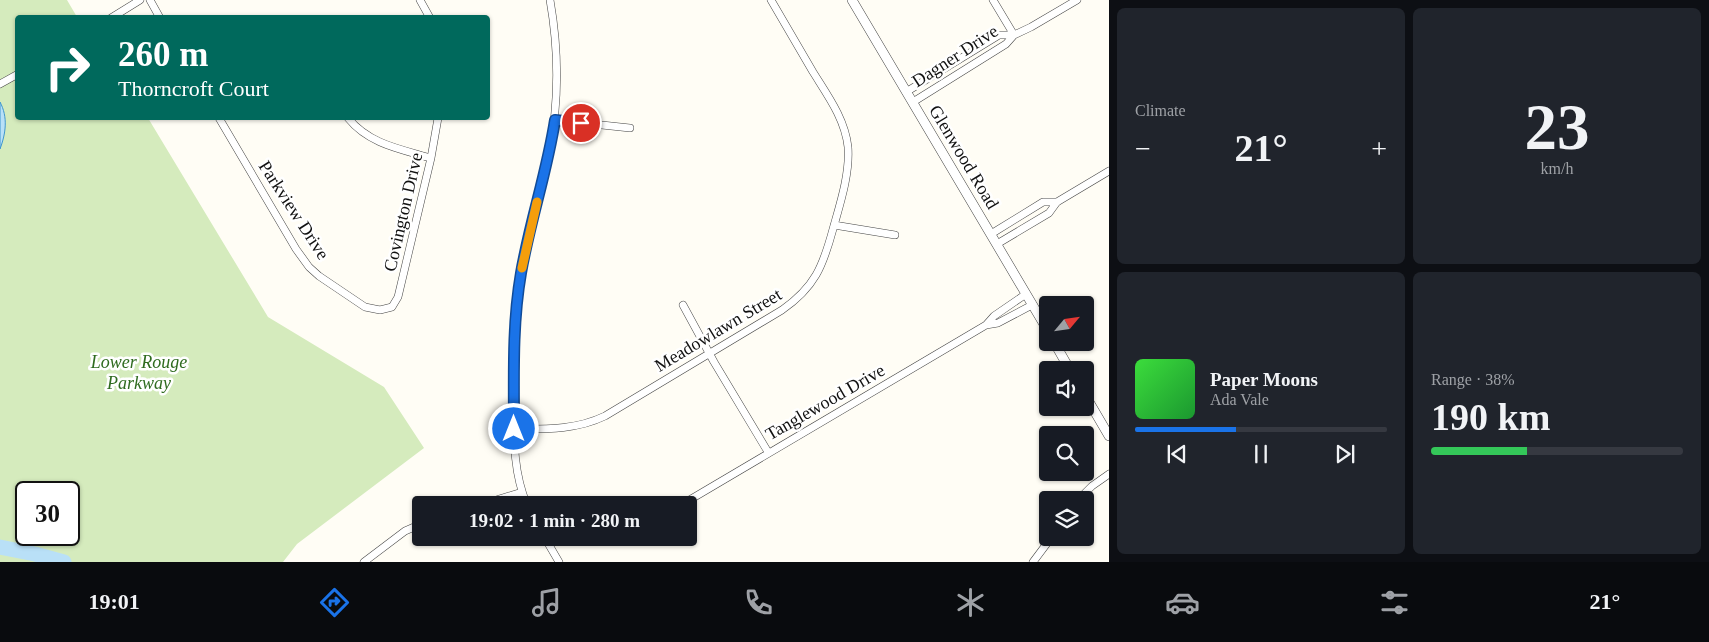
<!DOCTYPE html>
<html lang="en">
<head>
<meta charset="utf-8">
<style>
	:root { --surface:#171b24; --page:#20242c; --text:#f1f3f6; --muted:#9ea1a6; --line:#363941; --accent:#1a73e8 }
	body { margin:0; font-family:Georgia,serif; background:var(--page); color:var(--text); height:100vh; display:flex; flex-direction:column; font-size:19px; white-space:nowrap }
	* { box-sizing:border-box; margin:0 }
	p { font-size:16px; color:var(--muted) }
	.icon { flex:none; width:28px; height:28px; fill:none; stroke:currentColor; stroke-width:2; stroke-linecap:round; stroke-linejoin:round }
	.map { position:relative; flex:1; overflow:hidden }
	.panel { display:flex; flex-direction:column; gap:8px; padding:8px; background:#0d0f14; width:600px }
	.panel>* { flex:none }
	.hud { position:absolute; left:15px; top:15px; width:475px; height:105px; border-radius:5px; box-shadow:0 1px 4px #0004; background:#00695c; color:#fff; overflow:hidden }
	.needle { width:32px; rotate:61deg }
	.tools { position:absolute; left:1039px; top:296px; display:grid; gap:10px }
	.tools a { display:grid; place-items:center; width:55px; height:55px; border-radius:5px; background:var(--surface); box-shadow:0 1px 4px #0004; font-size:25px }
	.speed { position:absolute; left:15px; top:481px; display:flex; gap:10px; font-size:25px; font-weight:700; text-align:center }
	.speed>* { display:grid; place-content:center; width:65px; height:65px; border-radius:50%; background:var(--surface); box-shadow:0 1px 4px #0004; line-height:1 }
	.speed .limit { border:2px solid #111; border-radius:8px; background:#fff; color:#111 }
	.pin { position:absolute; display:grid; place-items:center; width:42px; height:42px; color:#fff; margin:-21px; border:2px solid #fff; border-radius:50%; box-shadow:0 1px 5px #0007 }
	.me { position:absolute; width:55px; margin:-28px; rotate:0deg; stroke-linejoin:round; filter:drop-shadow(0 0 4px #0008) }
	.turn { display:flex; align-items:center; gap:18px; height:105px; padding:0 20px; font-size:22px }
	.turn .icon { width:65px; height:65px; stroke-width:2.5 }
	.turn b { display:block; font-size:35px; line-height:42px }
	.big { font-size:38px; font-weight:700; line-height:1.1 }
	.panel .tile { flex:1; display:flex; flex-direction:column; justify-content:center; gap:8px; min-width:0; padding:0 18px; border-radius:8px; background:var(--page) }
	.panel .dial { align-items:center; gap:0 }
	.dial b { font-size:65px; line-height:1 }
	.song { display:flex; align-items:center; gap:15px }
	.cover { width:60px; height:60px; border-radius:8px; background:linear-gradient(135deg,hsl(120 70% 55%),hsl(130 70% 35%)) }
	.played { height:5px; border-radius:2px; background:linear-gradient(90deg,var(--accent) 40%,var(--line) 40%) }
	.keys { display:flex; justify-content:space-around; direction:ltr }
	.heat { display:flex; justify-content:space-between; align-items:center; font-size:28px; direction:ltr }
	.charge { height:8px; border-radius:4px; background:linear-gradient(90deg,#34c759 38%,var(--line) 0) }
	.panel .tiles { flex:1; display:grid; gap:8px; grid-template-columns:repeat(2,1fr) }
	.trip { position:absolute; left:412px; top:496px; width:285px; height:50px; border-radius:5px; background:var(--surface); box-shadow:0 1px 4px #0004; font-weight:700; line-height:50px; text-align:center }
	.tabs { display:flex; height:80px; justify-content:space-around; align-items:center; background:#090b0e; color:var(--muted) }
	.tabs .icon { width:35px; height:35px }
	.tabs .selected { color:var(--accent) }
	.tabs b { font-size:22px; color:var(--text) }
	main { display:flex; flex:1; min-height:0 }
	.map>svg:first-child { display:block }
</style>
</head>
<body>
<main>
<div class="map">
<svg width="1109" height="562" viewBox="0 0 1109 562">
	<rect width="100%" height="100%" fill="#fffdf5"/>
	<path fill="#d5ebbd" fill-rule="evenodd" d="M0,0H67L77,17L18,18V118H148L268,317L384,387L424,448L297,544L283,562H0ZM26,492H69V535H26Z"/>
	<path fill="#b9e0f7" stroke="#3f96cf" d="M0,102C8,117 6,133 0,149Z"/>
	<g fill="none" stroke-linecap="round" stroke-linejoin="round">
		<path stroke="#b9e0f7" stroke-width="15" d="M0,547L35,554L64,562"/>
		<g stroke="#444" stroke-width="8">
			<path id="minor" d="M150,0L160,18
				M420,0L430,18
				M993,0L1014,35
				M111,18L140,0
				M0,84L18,74
				M906,92L999,35H1014L1031,27L1077,0
				M913,102L1006,44L1014,35
				M219,118L296,249L309,267L319,276L365,307L380,310L392,307L398,297L431,158L438,118
				M348,118C369,144 400,149 431,158
				M555,120L630,128
				M834,225L895,235
				M991,234L1043,202H1057
				M997,244L1049,213L1057,202L1109,171
				M683,305L714,362L768,452
				M986,325L994,316L1026,294
				M514,429C546,429 576,430 605,416L782,310C815,287 823,266 833,229C840,204 850,174 848,147C845,119 828,96 813,72C799,48 785,24 771,0
				M1078,500L1092,486L1109,474
				M480,505L522,492
				M527,505C513,472 514,439 514,404C514,360 514,316 521,272C528,232 541,194 549,154C559,103 559,51 550,0
				M681,505L986,325L998,323L1032,305
				M545,538L559,562
				M364,562L405,531L421,524
				M1033,562L1051,538"/>
		</g>
		<g stroke="#444" stroke-width="10">
			<path id="tertiary" d="M852,0L1048,331
				M1054,342L1070,370
				M1085,395L1109,436"/>
		</g>
		<use href="#minor" stroke="#fff" stroke-width="7"/>
		<use href="#tertiary" stroke="#fff" stroke-width="9"/>
	</g>
	<g fill="none" stroke-linecap="round" stroke-linejoin="round">
		<g stroke="#114b97" stroke-width="12">
			<path id="route" d="M514,429C514,377 512,325 521,273C530,221 547,172 555,120L581,123"/>
		</g>
		<use href="#route" stroke="#1a73e8" stroke-width="9"/>
		<path stroke="#f59e0b" stroke-width="9" d="M522,268L537,202"/>
	</g>
	<g text-anchor="middle" stroke-width="5" stroke-linejoin="round" paint-order="stroke">
		<g font-size="18" fill="#111" stroke="#fff">
			<text transform="translate(955 56) rotate(-33)" y="6">Dagner Drive</text>
			<text transform="translate(964 157) rotate(59)" y="6">Glenwood Road</text>
			<text transform="translate(294 210) rotate(57)" y="6">Parkview Drive</text>
			<text transform="translate(403 212) rotate(-77)" y="6">Covington Drive</text>
			<text transform="translate(718 330) rotate(-31)" y="6">Meadowlawn Street</text>
			<text transform="translate(825 402) rotate(-30)" y="6">Tanglewood Drive</text>
		</g>
		<g font-size="18" font-style="italic" fill="#2f6b1f" stroke="#fff">
			<text x="139" y="368">Lower Rouge<tspan x="139" dy="21">Parkway</tspan></text>
		</g>
	</g>
</svg>
<div class="tools">
<a><svg class="needle" viewBox="-14 -14 28 28"><path d="M0-13l5 13h-10z" fill="#e53935"/><path d="M0 13l5-13h-10z" fill="#9ea1a6"/></svg></a>
<a><svg class="icon" aria-label="sound" viewBox="0 0 24 24"><path d="M4 9h4l5-4v14l-5-4H4zM17 9q2 3 0 6"/></svg></a>
<a><svg class="icon" aria-label="search" viewBox="0 0 24 24"><circle cx="10" cy="10" r="6"/><path d="M15 15l6 6"/></svg></a>
<a><svg class="icon" aria-label="layers" viewBox="0 0 24 24"><path d="M12 4l9 5-9 5-9-5zM3 14l9 5 9-5"/></svg></a>
</div>
<div class="speed"><div class="limit">30</div></div>
<div class="pin" style="left:581px;top:123px;background:#d93025"><svg class="icon" aria-label="arrive" viewBox="0 0 24 24"><path d="M6 21V4h12l-3 4 3 4H6"/></svg></div>
<svg class="me" style="left:514px;top:429px" viewBox="-20 -20 40 40"><circle r="17" fill="#1a73e8" stroke="#fff" stroke-width="3"/><path d="M0-11L8 9 0 5-8 9z" fill="#fff"/></svg>
<div class="trip">19:02 · 1 min · 280 m</div>
<div class="hud">
<div class="turn"><svg class="icon" aria-label="right" viewBox="0 0 24 24"><path d="M7 20v-9h11M14 6l5 5-5 5"/></svg><div><b>260 m</b>Thorncroft Court</div></div>
</div>
</div>
<section class="panel">
<div class="tiles">
<div class="tile"><p>Climate</p>
<div class="heat"><a>−</a><b class="big">21°</b><a>+</a></div>
</div>
<div class="tile dial"><b>23</b><p>km/h</p></div>
<div class="tile">
<div class="song"><i class="cover"></i><div><b>Paper Moons</b><p>Ada Vale</p></div></div>
<div class="played"></div>
<div class="keys"><svg class="icon" aria-label="previous" viewBox="0 0 24 24"><path d="M18 5L8 12l10 7zM5 5v14"/></svg><svg class="icon" aria-label="pause" viewBox="0 0 24 24"><path d="M8 5v14M16 5v14"/></svg><svg class="icon" aria-label="next" viewBox="0 0 24 24"><path d="M6 5l10 7-10 7zM19 5v14"/></svg></div>
</div>
<div class="tile"><p>Range · 38%</p><b class="big">190 km</b><div class="charge"></div></div>
</div>
</section>
</main>
<nav class="tabs">
<b>19:01</b>
<svg class="icon selected" aria-label="directions" viewBox="0 0 24 24"><path d="M12 3l9 9-9 9-9-9zM9 14v-3h6M13 9l2 2-2 2"/></svg>
<svg class="icon" aria-label="music" viewBox="0 0 24 24"><path d="M9 18V5l10-2v13"/><circle cx="6" cy="18" r="3"/><circle cx="16" cy="16" r="3"/></svg>
<svg class="icon" aria-label="phone" viewBox="0 0 24 24"><path d="M5 4h4l2 5-3 2q2 4 5 5l2-3 5 2v4C11 20 4 13 5 4z"/></svg>
<svg class="icon" aria-label="climate" viewBox="0 0 24 24"><path d="M12 3v18M4 7l16 10M4 17L20 7"/></svg>
<svg class="icon" aria-label="car" viewBox="0 0 24 24"><path d="M5 17H2v-5l4-1 3-4h7l3 4 3 1v5h-3M9 17h6M6 11h13"/><circle cx="7" cy="17" r="2"/><circle cx="17" cy="17" r="2"/></svg>
<svg class="icon" aria-label="filters" viewBox="0 0 24 24"><path d="M4 7h16M4 17h16"/><circle cx="9" cy="7" r="2"/><circle cx="15" cy="17" r="2"/></svg>
<b>21°</b>
</nav>
</body>
</html>
